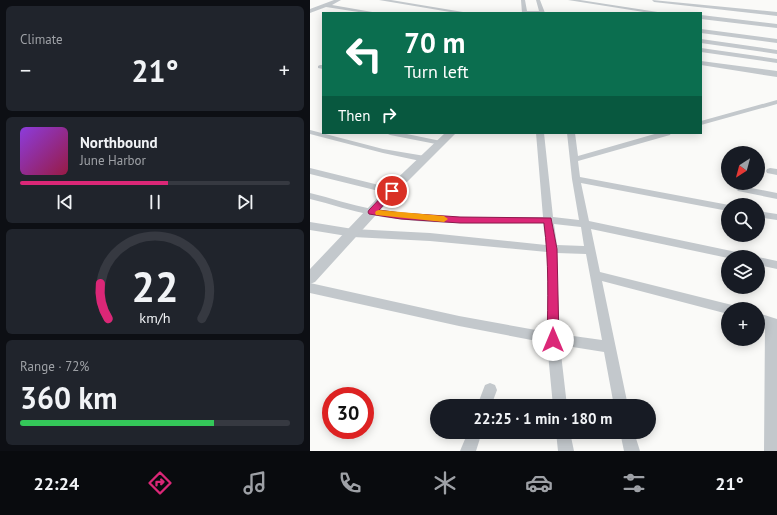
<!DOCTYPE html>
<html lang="en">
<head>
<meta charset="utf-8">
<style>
	:root { --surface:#171b24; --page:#20242c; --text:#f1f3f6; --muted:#9ea1a6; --line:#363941; --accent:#db2777 }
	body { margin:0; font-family:"PT Sans",sans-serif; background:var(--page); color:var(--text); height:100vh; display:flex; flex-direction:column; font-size:15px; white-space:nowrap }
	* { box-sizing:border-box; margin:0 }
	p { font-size:13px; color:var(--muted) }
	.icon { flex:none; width:22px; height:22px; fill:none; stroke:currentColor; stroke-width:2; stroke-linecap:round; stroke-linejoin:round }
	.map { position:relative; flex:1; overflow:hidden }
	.details { display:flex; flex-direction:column; gap:6px; padding:6px; background:#0d0f14; width:310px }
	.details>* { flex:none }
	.banner { position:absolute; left:12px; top:12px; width:380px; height:122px; border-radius:0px; box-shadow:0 2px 10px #0003; background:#0b6e4f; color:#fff; overflow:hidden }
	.needle { width:26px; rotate:216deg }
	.buttons { position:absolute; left:411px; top:146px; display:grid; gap:8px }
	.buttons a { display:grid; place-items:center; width:44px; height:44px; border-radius:50%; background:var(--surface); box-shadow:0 2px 10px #0003; font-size:20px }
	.speed { position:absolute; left:12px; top:387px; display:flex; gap:8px; font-size:20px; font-weight:700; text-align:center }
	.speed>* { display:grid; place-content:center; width:52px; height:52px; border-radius:50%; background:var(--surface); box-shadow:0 2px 10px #0003; line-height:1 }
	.speed .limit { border:6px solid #d22; background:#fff; color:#111 }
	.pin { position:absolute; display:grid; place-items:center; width:34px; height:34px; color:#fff; margin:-17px; border:2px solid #fff; border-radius:50%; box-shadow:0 1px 4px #0007 }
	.me { position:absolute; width:44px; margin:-22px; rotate:0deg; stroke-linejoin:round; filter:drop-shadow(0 0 3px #0008) }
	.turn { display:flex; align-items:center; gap:14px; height:84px; padding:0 16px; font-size:18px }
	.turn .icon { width:52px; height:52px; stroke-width:2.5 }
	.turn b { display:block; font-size:28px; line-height:34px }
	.then { display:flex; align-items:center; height:38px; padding:0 16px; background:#0003; gap:8px; font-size:15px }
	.big { font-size:30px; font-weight:700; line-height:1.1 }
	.details .tile { flex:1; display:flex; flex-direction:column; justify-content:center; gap:6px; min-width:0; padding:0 14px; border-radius:6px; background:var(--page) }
	.details .dial { align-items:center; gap:0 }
	.dial svg { height:104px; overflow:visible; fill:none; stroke:var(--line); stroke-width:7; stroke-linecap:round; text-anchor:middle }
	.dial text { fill:var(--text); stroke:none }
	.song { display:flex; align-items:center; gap:12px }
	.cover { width:48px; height:48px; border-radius:6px; background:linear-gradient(135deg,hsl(270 70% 55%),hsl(340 70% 35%)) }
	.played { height:4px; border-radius:2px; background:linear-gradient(90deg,var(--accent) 55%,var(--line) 55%) }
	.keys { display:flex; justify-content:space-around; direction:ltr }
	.heat { display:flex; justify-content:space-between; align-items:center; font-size:22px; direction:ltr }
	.charge { height:6px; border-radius:3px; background:linear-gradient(90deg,#34c759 72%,var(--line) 0) }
	.trip { position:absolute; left:120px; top:399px; width:226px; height:40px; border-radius:20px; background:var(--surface); box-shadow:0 2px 10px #0003; font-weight:700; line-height:40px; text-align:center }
	.menu { display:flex; height:64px; justify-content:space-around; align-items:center; background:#090b0e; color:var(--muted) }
	.menu .icon { width:28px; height:28px }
	.menu .active { color:var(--accent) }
	.menu b { font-size:18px; color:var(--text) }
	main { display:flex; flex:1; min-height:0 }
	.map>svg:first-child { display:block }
</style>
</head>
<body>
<main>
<section class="details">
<div class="tile"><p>Climate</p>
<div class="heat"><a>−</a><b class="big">21°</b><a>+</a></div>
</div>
<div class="tile">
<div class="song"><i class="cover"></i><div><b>Northbound</b><p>June Harbor</p></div></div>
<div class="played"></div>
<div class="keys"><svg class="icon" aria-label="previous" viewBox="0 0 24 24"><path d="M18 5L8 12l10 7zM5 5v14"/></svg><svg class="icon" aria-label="pause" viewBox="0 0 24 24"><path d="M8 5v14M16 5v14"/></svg><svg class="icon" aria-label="next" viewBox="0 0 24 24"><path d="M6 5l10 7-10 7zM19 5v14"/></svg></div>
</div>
<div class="tile dial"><svg viewBox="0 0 100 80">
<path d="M14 69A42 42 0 1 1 86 69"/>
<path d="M14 69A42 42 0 0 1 8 42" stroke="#db2777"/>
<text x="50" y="56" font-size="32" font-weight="700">22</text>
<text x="50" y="72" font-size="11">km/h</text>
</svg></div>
<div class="tile"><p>Range · 72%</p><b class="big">360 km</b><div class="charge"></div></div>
</section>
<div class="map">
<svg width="467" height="451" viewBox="0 0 467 451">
	<rect width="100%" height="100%" fill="#fafaf8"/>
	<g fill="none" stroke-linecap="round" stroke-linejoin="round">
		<path fill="#c3c8cc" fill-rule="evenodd" d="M24,0H31L22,5L68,13H55L16,7L0,13V9Z
			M69,0H81L159,13H146Z
			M211,0H215L217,11H229L226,0H230L235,13H212Z
			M258,0H270L354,13H340Z
			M342,0L467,12V16L344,2Z
			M391,15L467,24V28L391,19Z
			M391,29L467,39V43L391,33Z
			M391,39L467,50V54L391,43Z
			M391,48L467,59V63L391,52Z
			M10,65H13V69L8,68V66Z
			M467,100V104L391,125V121Z
			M0,130L73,149L115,156L119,159L115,162L73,153L0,134Z
			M76,133H92L131,141L135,143L131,145L80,135Z
			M226,133H234L243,217L269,220L262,179L257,133H265L268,156L348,133H361L360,135L268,161L270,177L419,205L418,211L271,183L279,221L431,253L435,254L436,257H418V258L281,229L290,272L422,305L424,309H418V314L292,281L318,406H304L294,352L250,345L257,406H243L237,343L149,326L0,293V283L149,316L237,332V252L120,241L43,237L0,230V222L43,229L120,233L236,245L233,223C177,223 118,226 62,215C41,211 21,204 0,199V193C21,198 41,205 62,209C118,219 176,217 233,217ZM244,224L271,227L274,246L247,245ZM247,253L276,254L292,340L249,334Z
			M0,168L81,188L86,191L81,194L0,174Z
			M460,168L467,169V175L457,173L456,171L457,169Z
			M431,186L467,193V199L428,191L426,189L428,187Z
			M448,211L467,214V220L448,217Z
			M448,257L467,261V269L448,265Z
			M448,313L467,319V451H454L455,325L448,323Z
			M180,383L185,385L187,390L181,406H167L175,385Z
			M158,432H172L166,451H150Z
			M246,432H260L264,451H248Z
			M310,432H324L330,451H314Z"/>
		<path fill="#c3c8cc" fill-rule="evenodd" d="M391,61L467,71V77L391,65Z
			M135,133H146L85,194L5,282L0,284V269L77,188Z"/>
	</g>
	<path fill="#db2777" stroke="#8e194d" d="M82,188L86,191L69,210L91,213L150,217L241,218L247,249L249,340L247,343L243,345L239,343L237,340C238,300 239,262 234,223H150L91,219L59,214L58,212L59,210L79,189Z"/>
	<path fill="#f59e0b" d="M69,210L134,216L138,219L134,222L66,215L65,213L66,211Z"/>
</svg>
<div class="buttons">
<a><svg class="needle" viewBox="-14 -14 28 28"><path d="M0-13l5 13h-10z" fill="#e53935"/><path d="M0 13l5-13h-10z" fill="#9ea1a6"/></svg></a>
<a><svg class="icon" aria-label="search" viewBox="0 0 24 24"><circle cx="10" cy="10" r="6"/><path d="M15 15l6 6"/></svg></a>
<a><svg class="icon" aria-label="layers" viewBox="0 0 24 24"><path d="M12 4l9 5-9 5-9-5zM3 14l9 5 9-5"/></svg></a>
<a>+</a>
</div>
<div class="speed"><div class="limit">30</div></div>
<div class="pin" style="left:82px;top:191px;background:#d93025"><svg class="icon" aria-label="arrive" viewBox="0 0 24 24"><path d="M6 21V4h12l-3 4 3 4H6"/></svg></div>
<svg class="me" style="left:243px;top:340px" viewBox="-20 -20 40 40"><circle r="19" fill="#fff"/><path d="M0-13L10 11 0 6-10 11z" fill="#db2777"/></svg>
<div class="trip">22:25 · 1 min · 180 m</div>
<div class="banner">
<div class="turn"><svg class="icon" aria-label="left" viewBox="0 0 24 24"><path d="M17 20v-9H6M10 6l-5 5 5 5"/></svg><div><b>70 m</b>Turn left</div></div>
<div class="then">Then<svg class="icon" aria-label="right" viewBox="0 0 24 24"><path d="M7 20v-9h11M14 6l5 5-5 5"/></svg></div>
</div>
</div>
</main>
<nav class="menu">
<b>22:24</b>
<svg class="icon active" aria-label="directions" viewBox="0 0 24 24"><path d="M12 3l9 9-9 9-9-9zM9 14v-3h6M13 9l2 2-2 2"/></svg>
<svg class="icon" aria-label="music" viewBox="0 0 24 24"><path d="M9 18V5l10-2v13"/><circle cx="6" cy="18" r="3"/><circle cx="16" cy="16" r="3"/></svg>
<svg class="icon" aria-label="phone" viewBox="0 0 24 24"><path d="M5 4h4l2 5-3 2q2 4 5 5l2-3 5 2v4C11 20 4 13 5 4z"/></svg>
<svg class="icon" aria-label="climate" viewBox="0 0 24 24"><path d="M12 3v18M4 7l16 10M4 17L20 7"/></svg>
<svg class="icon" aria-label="car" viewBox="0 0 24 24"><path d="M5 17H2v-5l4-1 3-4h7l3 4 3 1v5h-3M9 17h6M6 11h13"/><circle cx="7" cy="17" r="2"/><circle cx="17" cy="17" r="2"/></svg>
<svg class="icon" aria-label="filters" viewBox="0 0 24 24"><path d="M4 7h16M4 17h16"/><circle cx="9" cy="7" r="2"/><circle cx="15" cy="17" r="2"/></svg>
<b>21°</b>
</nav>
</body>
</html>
